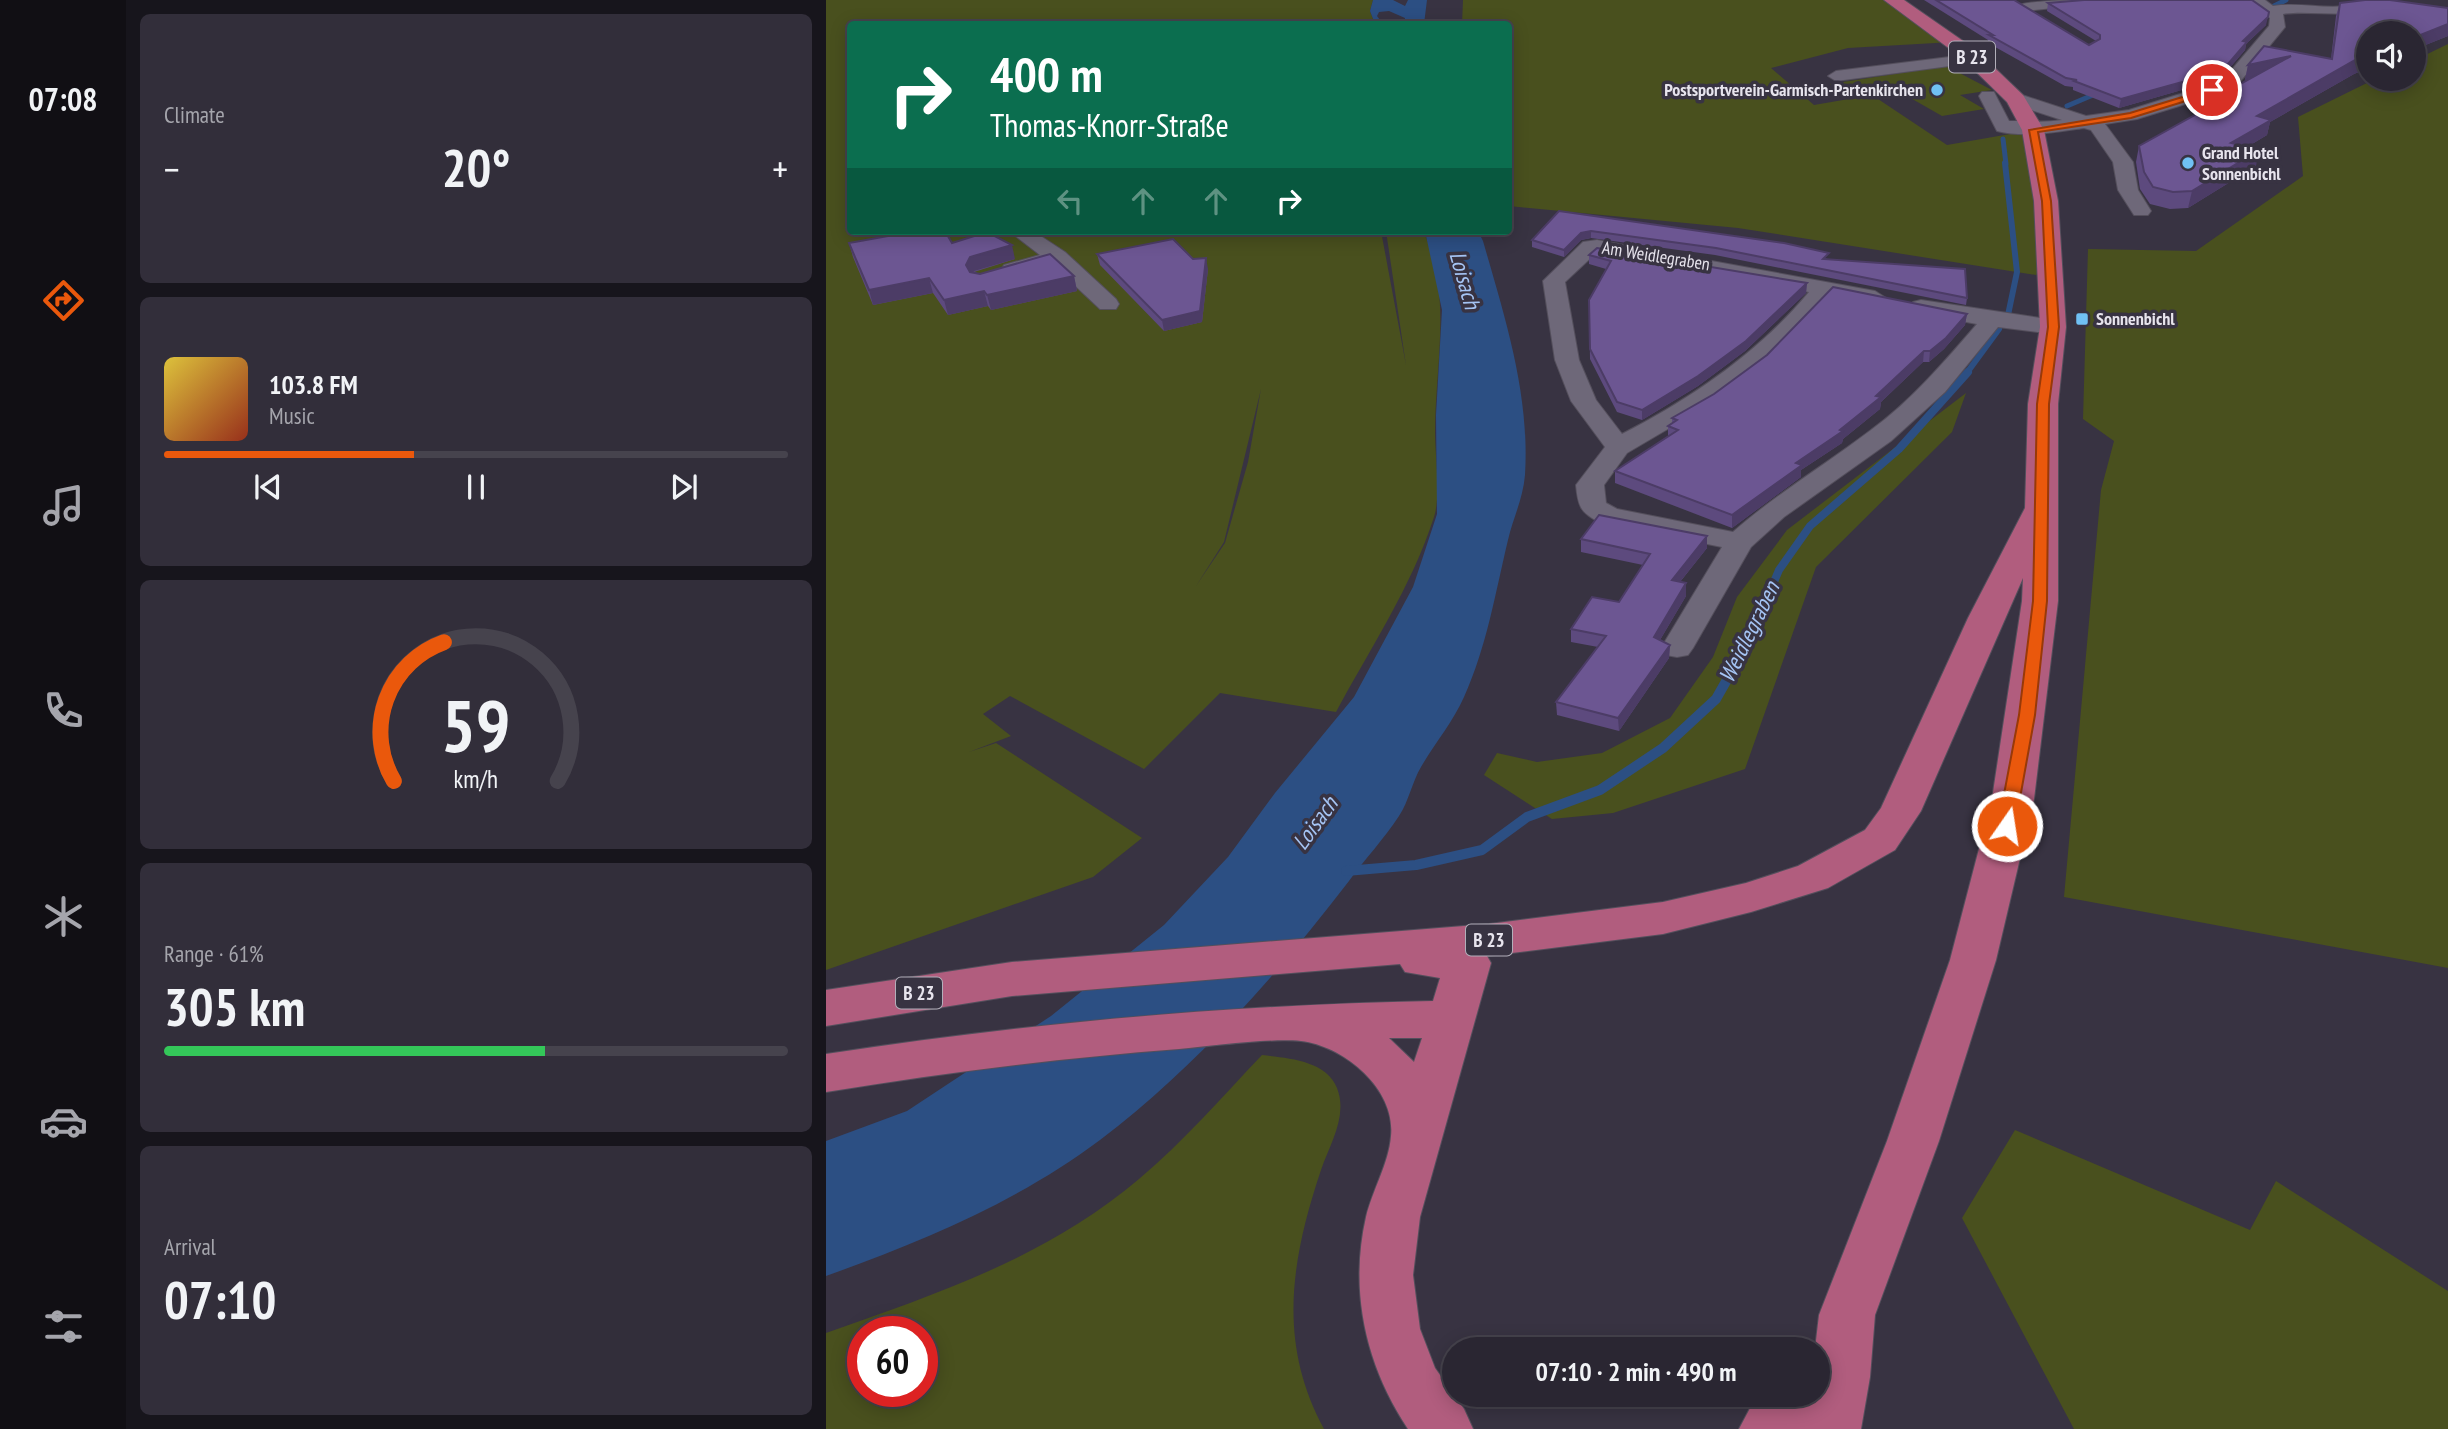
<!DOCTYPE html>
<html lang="en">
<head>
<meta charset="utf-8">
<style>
	:root { --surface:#2a2632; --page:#322e3a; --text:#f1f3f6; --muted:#a5a5ac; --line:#46434d; --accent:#ea580c }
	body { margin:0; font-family:"PT Sans Narrow",sans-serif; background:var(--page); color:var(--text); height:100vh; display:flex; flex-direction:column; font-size:26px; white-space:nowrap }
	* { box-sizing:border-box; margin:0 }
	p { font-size:23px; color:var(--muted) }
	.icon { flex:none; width:38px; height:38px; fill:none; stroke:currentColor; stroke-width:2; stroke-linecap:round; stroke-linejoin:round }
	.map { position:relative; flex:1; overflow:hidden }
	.details { display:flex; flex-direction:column; gap:14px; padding:14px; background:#17151c; width:700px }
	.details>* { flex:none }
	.top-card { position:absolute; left:21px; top:21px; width:665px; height:214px; border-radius:7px; box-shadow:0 4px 18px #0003,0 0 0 2px var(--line); background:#0b6e4f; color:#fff; overflow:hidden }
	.controls { position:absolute; left:1530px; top:21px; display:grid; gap:14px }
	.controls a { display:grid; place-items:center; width:70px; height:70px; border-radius:50%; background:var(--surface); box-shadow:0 4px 18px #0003,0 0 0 2px var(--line); font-size:35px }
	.speed { position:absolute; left:21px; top:1316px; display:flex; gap:14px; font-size:35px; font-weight:700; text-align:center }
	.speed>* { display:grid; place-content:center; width:91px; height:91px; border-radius:50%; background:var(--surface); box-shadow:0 4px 18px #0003,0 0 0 2px var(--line); line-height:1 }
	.speed .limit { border:10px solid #d22; background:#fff; color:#111 }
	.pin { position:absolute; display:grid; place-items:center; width:60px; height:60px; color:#fff; margin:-30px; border:4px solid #fff; border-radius:50%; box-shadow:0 2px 7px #0007 }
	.me { position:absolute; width:77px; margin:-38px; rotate:13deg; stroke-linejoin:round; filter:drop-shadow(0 0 5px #0008) }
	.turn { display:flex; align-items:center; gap:24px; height:147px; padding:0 28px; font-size:32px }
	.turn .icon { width:91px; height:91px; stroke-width:2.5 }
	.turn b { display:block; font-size:49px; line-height:60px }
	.lanes { display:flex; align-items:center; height:66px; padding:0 28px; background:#0003; justify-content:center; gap:35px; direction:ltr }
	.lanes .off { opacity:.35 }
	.big { font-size:52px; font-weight:800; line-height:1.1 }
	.details .card { flex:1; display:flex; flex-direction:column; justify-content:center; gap:10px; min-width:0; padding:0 24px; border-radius:10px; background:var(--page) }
	.details .dial { align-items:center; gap:0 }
	.dial svg { height:182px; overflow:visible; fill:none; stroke:var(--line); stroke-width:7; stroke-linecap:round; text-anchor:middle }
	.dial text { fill:var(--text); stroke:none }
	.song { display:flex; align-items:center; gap:21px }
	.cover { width:84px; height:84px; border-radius:10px; background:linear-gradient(135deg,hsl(50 70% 55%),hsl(10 70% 35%)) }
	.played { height:7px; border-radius:4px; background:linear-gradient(90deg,var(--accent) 40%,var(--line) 40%) }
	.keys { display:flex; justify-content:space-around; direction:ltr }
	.heat { display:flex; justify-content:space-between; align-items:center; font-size:38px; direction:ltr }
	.charge { height:10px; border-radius:5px; background:linear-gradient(90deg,#34c759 61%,var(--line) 0) }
	.trip { position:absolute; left:616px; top:1337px; width:388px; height:70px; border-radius:35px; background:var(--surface); box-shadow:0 4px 18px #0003,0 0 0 2px var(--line); font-weight:800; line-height:70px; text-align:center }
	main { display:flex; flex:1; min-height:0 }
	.tab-bar { display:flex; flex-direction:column; width:126px; justify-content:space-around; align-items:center; background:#110f14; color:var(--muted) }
	.tab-bar .icon { width:49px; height:49px }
	.tab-bar .active { color:var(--accent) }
	.tab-bar b { font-size:32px; color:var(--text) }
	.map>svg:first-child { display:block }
</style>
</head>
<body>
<main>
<nav class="tab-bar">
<b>07:08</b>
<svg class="icon active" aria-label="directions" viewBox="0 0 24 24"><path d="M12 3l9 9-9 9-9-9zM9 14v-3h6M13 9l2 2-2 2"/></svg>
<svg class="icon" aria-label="music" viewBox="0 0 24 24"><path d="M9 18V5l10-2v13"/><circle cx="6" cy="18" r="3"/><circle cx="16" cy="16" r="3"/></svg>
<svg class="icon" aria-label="phone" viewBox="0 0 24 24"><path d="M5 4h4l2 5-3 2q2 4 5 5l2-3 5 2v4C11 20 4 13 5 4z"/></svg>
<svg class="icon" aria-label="climate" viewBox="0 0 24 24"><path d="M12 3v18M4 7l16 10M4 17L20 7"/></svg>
<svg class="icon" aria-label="car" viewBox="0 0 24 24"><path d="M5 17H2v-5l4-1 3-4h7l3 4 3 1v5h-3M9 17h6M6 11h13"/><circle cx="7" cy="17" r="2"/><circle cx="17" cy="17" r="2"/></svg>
<svg class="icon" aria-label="filters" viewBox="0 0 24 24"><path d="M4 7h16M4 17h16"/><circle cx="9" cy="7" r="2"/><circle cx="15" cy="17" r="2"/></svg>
</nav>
<section class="details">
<div class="card"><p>Climate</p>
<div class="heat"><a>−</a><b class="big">20°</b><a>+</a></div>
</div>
<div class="card">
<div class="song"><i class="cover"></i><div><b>103.8 FM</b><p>Music</p></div></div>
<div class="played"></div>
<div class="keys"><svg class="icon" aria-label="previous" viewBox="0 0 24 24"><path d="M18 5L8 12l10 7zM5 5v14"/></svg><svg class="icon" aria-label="pause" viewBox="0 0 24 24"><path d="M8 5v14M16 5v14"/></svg><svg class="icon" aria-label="next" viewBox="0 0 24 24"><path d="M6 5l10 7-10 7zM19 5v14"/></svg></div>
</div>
<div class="card dial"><svg viewBox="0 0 100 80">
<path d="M14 69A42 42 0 1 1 86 69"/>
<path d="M14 69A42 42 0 0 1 36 8" stroke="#ea580c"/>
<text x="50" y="56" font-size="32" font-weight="700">59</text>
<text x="50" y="72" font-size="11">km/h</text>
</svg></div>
<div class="card"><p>Range · 61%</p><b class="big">305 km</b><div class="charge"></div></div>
<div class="card"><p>Arrival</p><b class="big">07:10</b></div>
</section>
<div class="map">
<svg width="1622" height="1429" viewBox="0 0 1622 1429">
	<rect width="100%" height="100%" fill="#383342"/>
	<path fill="#49501e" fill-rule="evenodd" d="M0,0H547L544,11L549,24H24V231H555L580,365L560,231H597C627,292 609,367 609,432C609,455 615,496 608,517C586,586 544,649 510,712L394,693L318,769L184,696L157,714L185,736L143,752L170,743L316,838L267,877L0,970ZM435,389L422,462L399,543L370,586L398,542Z
		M637,0H1067L1127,42L1022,48L945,68L988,105L1046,95L1121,145L1207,130L1226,260L1210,275L912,228L683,206L682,24H636Z
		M1622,44V968L1238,897L1275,490L1288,441L1257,419L1262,249L1370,251L1477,176L1472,117L1549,79H1587V61Z
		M1120,66L1166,90L1134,95L1158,109L1116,116L1067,88L1023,95L1004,84Z
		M1140,393L1126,432L990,567L919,769L787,813L726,819L658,775L671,753L711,762L776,753L844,718L887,657L911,597L961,530Z
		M436,1055C461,1058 500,1060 511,1088C522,1116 504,1144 495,1170C465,1260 451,1342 498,1429H0V1333C113,1293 219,1258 313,1179C357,1142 396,1097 436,1055ZM37,1332H96V1391H37Z
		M1189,1130L1424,1230L1450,1181L1622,1291V1429H1248L1136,1218Z"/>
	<path fill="#2c4f83" d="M547,0H567L579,6L582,0H601L598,24H578L579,18L563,11L553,12L551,16L557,24H549L544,11Z
		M599,231H652L657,241C679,318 704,394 699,475C697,499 687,518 682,540C669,594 661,646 638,697C627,722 609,743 595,767C586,782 583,801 573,816C558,839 539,859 523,881C450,976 369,1068 274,1140C193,1201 95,1242 0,1276V1141L81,1111L225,1016L338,925L402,857L449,793L528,697L587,587L611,514L610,415L616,310Z"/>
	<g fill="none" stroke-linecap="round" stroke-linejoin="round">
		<path stroke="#2c4f83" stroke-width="5" d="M1448,6L1460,0
			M1241,106L1274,92
			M1177,139L1180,164"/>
		<path stroke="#2c4f83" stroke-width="6" d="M1179,163L1191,272L1182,315
			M1140,374L1173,329"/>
		<path stroke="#2c4f83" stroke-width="8" d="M922,643L953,570L984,526L1073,449L1142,372"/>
		<path stroke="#2c4f83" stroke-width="10" d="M520,871L590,865L656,850L701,817L774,790L837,748L890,699L923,641"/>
		<g stroke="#544f5c" stroke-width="2">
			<path id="minor" d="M1272,0L1265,4L1198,11L1190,6C1203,0 1254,0 1272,0Z
				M1423,0H1439L1447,6C1473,2 1497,9 1519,6C1536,4 1550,0 1567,0C1543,23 1488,9 1457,14L1459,27L1408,89L1311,119L1279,124L1307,162L1312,190L1325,211L1322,215H1308L1292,190L1287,162L1265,130L1258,128C1229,132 1199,138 1171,131L1153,96L1156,92H1168L1183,121C1202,121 1217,123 1236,120L1184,103L1181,99L1184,95H1196L1260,116L1303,110L1396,81L1443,26L1444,18Z
				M1148,54L1156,59L1154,62L1010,81L1002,76L1010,71Z
				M183,231H207L239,252L290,299L293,304L290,309H274L227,265L186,277L178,275L175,270L178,265L214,255Z
				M771,240L1049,291L1060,298L1049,305L1004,296L939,364L886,403L801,453L778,485L780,503L791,509L907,532C950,494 999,465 1045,430C1086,400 1118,362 1151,324L1087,312L1084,307L1087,302L1095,300L1227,320L1235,322L1239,327L1235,332L1227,334L1172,327L1119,392L1065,441L958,517L925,547L867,648L862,655L851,657L840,655L835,648L896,547L773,522C754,512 752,506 750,485L779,447L745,401L729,360L717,281L757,242ZM771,252L983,292C932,353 866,398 796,434L770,400L753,360L739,282Z"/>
		</g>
		<g stroke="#544f5c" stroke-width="2">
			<path id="major" d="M1058,0H1078L1150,50L1197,95L1218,130L1232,201L1240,327L1232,404V601L1208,799L1170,960L1113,1141L1049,1315L1044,1377L1035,1429H913L931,1395H992V1349H989L993,1315L1061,1141L1124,960L1166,799L1196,601L1197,578L1095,811L1069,850L1002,888L925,912L837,934L661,956L665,963L594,1217L587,1275L594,1329L609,1368L638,1409L647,1429H582C540,1366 523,1292 540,1217C546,1191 563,1163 565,1136C570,1089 518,1046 475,1041C442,1038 387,1046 353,1049C234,1058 117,1073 0,1092V1054C202,1023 403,1005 607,1001L614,978L579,972L574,964L186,996L0,1026V990L186,962L663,924L837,902L920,883L972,866L1039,830L1055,808L1142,618L1199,508L1202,404L1214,327L1208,201L1196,130L1181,102L1136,58ZM563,1038H596L588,1062Z"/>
		</g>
		<use href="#minor" fill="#6e6879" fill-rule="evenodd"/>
		<use href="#major" fill="#b15d7e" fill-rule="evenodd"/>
	</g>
	<path fill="#5d4a7e" d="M1098,0H1188L1263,45L1270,41L1221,11L1222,3L1440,25L1420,44L1419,50L1394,79L1293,108L1247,90V87L1239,86L1162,43V40Z
		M1514,3L1622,8V36L1587,50L1542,33V68L1528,74L1444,122L1441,135L1421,147L1430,166L1362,208L1344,209L1324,204L1314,189L1310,162L1313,146L1377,110L1378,104L1424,79L1419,80L1422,65L1505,59L1510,16Z
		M733,211L1002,259L1141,298L1140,305L889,255L765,238L755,240L738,257L706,247V240Z
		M23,243L189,259L148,272L154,274L248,276L251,291L165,310L162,306L122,315L107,293L47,305L27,257Z
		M271,254L367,259L382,269L376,322L338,331L274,265Z
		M763,255L981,283L980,293L919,351L872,386L816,420L791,412L764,359L763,300L780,269L763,264Z
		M1141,314L1139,325L1118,349L1103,362H1097L1055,402L1054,409L1017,439L1016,443L975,470V477L906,528L789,483V471L842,436V426L846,424V418Z
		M755,539L881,548L854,582L860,583V596L834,640L844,645L843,658L793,731L731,715L730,702L772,647L745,642V629L793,602L817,565L755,552Z"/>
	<path fill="#4c3c66" d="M1442,17L1440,25L1420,44L1419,50L1394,79L1293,108L1295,99L1417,41Z
		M1622,24V36L1587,50V38Z
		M1542,55V68L1528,74L1444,122L1441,135L1401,159L1405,143L1431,116L1531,59Z
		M1465,56L1462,70L1419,80L1422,65Z
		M1433,150L1430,166L1362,208L1366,191Z
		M765,231V238L755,240L738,257V250L755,233Z
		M186,245L189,259L148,271L144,280L140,265L144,257Z
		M380,258L382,269L376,322L338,331L336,320Z
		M248,276L251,291L165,310L161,295Z
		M103,278L107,293L47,305L43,290Z
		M981,283L980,293L919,351L872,386L816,420V410Z
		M158,291L162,306L122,315L118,300Z
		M1141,314L1139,325L1118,349L1103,362L1104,351Z
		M1098,351L1097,362L1055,402L1054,409L1017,439L1016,443L975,470V477L906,528V515L970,463L1014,430Z
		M881,536V548L845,593L846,580Z
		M860,583V596L828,650V637Z
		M844,645L843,658L793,731L792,718Z"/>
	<path fill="#6c5692" stroke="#4c3c66" stroke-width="2" d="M1110,0H1188L1263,45L1274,39V35L1222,3L1258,0H1426L1443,12L1442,17L1417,41L1421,42L1396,71L1295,99L1248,81L1251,80L1240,78L1163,35H1167Z
		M1539,0H1564L1622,8V24L1587,38V33H1542V55L1531,59L1431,116L1445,120L1405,143L1433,150L1366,191L1347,192L1327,187L1318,172L1313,146L1385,106L1378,104L1465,56L1422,65L1438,46L1506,59L1514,3Z
		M733,211L958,243L1003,253L997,259L1139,269L1141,298L890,248L765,231L755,233L738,250L706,240Z
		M90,231H119L126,243L161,232L186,245L144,257L140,265L144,272L154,274L224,254L248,276L161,295L158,291L118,300L103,278L43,290L23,243Z
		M347,239L367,259L380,258L374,311L336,320L271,254Z
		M771,248L981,283L920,341L872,376L816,410L791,402L764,349L763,300L785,261L763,255Z
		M1007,287L1141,314L1120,338L1104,351H1098L1050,396L1055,397L1014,430L1017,431L970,463L976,465L906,515L789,471L852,430L842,426L851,420L846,418L888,394L941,355Z
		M773,515L881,536L846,580L860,583L828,637L844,645L792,718L730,702L780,636L745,629L766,597L793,602L824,554L755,539Z"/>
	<path fill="#ea580c" stroke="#983908" stroke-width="2" d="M1386,88L1389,92L1305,118L1212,132L1225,201L1233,327L1223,404L1221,601L1209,715L1189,826L1187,830H1175L1172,826L1193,715L1207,601L1211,404L1222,327L1216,201L1203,130L1304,113Z"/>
	<g fill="#70c1f4" stroke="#383342" stroke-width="2.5">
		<circle cx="1111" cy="90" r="7"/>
		<circle cx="1362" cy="163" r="7"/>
		<rect x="1249" y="312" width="14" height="14" rx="3.5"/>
	</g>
	<g text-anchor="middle" stroke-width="7" stroke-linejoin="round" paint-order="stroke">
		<g font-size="18" font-weight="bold" fill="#e7e4ed" stroke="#383342" text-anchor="start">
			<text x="1097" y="96" text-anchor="end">Postsportverein-Garmisch-Partenkirchen</text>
			<text x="1376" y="159">Grand Hotel<tspan x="1376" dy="21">Sonnenbichl</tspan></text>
			<text x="1270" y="325">Sonnenbichl</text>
		</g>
		<g font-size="18" fill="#e7e4ed" stroke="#383342">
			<text transform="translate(830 256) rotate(9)" y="6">Am Weidlegraben</text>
		</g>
		<g fill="#383342" stroke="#b2afba" stroke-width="2">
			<rect x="1123" y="41.5" width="46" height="31" rx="5"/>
			<rect x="640" y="924.5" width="46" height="31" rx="5"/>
			<rect x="70" y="977.5" width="46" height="31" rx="5"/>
		</g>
		<g font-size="19" font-weight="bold" fill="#e7e4ed">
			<text x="1146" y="64">B 23</text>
			<text x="663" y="947">B 23</text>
			<text x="93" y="1000">B 23</text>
		</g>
		<g font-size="23" font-style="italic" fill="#a5c4f4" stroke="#383342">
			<text transform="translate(639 280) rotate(74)" y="8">Loisach</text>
			<text transform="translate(923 632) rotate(-64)" y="8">Weidlegraben</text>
			<text transform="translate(489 823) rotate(-54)" y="8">Loisach</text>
		</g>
	</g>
</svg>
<div class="controls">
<a><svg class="icon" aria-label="sound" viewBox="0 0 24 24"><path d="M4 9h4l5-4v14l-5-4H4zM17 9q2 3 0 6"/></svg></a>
</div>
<div class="speed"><div class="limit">60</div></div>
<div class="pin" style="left:1386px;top:90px;background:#d93025"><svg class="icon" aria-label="arrive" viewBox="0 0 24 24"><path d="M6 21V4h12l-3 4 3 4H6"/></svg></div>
<svg class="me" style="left:1181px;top:826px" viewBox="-20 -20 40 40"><circle r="17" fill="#ea580c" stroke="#fff" stroke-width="3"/><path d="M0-11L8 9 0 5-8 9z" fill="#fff"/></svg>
<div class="trip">07:10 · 2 min · 490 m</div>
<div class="top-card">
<div class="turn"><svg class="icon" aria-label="right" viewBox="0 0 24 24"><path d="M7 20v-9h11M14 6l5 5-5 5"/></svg><div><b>400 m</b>Thomas-Knorr-Straße</div></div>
<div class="lanes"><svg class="icon off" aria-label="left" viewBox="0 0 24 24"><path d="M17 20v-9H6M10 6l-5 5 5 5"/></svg><svg class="icon off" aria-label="ahead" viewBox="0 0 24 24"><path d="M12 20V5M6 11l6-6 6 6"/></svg><svg class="icon off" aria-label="ahead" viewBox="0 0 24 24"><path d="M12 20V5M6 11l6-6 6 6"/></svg><svg class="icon" aria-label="right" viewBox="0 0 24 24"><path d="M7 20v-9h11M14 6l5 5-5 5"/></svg></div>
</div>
</div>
</main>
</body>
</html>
